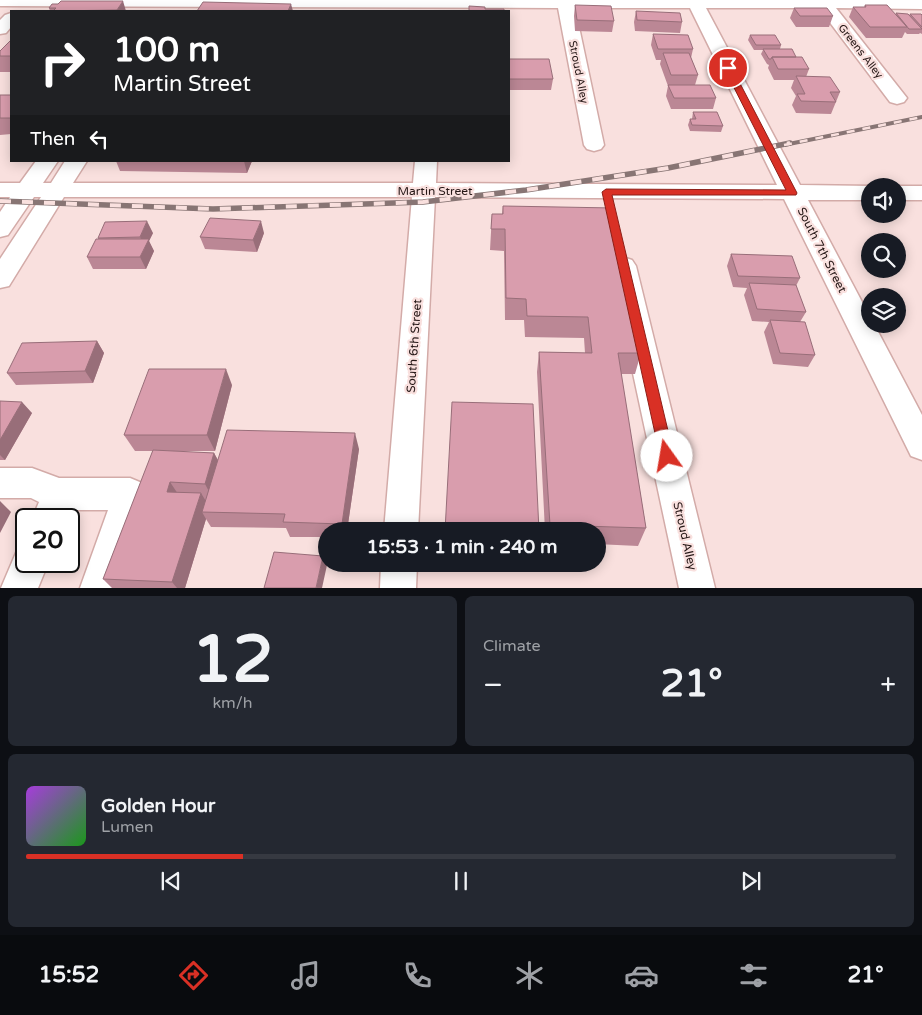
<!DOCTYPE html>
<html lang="en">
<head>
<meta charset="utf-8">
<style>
	:root { --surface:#171b24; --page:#242831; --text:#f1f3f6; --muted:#9ea1a6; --line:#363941; --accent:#d93025 }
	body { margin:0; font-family:"Varela Round",sans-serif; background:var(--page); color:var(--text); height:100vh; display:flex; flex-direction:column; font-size:19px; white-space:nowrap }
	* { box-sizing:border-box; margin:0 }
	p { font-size:16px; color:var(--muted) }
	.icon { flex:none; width:28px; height:28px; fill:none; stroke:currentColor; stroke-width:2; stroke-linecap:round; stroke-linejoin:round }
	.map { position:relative; height:588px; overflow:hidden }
	.drawer { display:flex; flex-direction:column; gap:8px; padding:8px; background:#0d0f14; flex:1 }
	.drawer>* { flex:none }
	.hud { position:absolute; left:10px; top:10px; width:500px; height:152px; border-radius:0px; box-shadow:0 2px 12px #0003; background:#202124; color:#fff; overflow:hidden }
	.tools { position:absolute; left:861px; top:178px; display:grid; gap:10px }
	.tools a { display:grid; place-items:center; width:45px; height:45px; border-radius:50%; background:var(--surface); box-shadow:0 2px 12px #0003; font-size:25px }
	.speed { position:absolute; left:15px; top:508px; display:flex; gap:10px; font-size:25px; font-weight:700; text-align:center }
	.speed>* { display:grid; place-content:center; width:65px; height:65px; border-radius:50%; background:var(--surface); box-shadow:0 2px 12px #0003; line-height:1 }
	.speed .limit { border:2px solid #111; border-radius:8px; background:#fff; color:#111 }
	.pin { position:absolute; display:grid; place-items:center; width:42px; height:42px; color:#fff; margin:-21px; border:2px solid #fff; border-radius:50%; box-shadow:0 1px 5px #0007 }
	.me { position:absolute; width:55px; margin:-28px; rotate:347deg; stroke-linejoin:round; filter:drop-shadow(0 0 4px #0008) }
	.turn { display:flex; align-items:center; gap:18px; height:105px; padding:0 20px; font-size:22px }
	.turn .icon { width:65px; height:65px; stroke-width:2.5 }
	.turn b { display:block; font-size:35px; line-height:42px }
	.then { display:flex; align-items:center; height:48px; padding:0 20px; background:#0003; gap:10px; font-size:19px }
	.big { font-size:38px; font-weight:800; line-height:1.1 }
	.drawer .tile { flex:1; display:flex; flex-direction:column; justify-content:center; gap:8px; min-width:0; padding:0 18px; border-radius:8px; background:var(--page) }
	.drawer .dial { align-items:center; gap:0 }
	.dial b { font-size:65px; line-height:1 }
	.song { display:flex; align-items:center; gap:15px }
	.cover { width:60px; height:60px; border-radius:8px; background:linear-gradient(135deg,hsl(280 70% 55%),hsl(120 70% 35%)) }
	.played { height:5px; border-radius:2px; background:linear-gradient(90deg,var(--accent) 25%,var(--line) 25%) }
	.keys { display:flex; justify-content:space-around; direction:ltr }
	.heat { display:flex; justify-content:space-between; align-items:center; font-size:28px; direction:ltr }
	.drawer .tiles { flex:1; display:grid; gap:8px; grid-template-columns:1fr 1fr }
	.tile:last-child { grid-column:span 2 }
	.trip { position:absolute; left:318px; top:522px; width:288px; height:50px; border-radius:25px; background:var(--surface); box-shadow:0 2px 12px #0003; font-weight:800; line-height:50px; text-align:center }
	.tabs { display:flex; height:80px; justify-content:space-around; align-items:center; background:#090b0e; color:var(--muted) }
	.tabs .icon { width:35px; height:35px }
	.tabs .on { color:var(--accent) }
	.tabs b { font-size:22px; color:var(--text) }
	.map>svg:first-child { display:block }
</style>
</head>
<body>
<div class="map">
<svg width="922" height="588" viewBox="0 0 922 588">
	<rect width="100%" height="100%" fill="#f9e0de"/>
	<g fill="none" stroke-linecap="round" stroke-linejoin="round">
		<g stroke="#d3aba8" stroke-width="3">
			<path id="minor" d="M0,0H922V9L836,8L907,98L904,102L897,104L890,102L819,8H706L800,185L872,186H870V200H808L870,317V324H874L922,415V460L911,456L784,199L435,197L418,531H384L412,197H64L9,286L0,288V259L41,197H34L8,235L0,237V212L10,197H0V183H20L36,161H58L43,183H51L65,161H87L73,183H413L415,161H437L436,183L777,185L690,8H575L604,145L601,149L594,151L587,149L584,145L558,8L0,6Z
				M11,13V27L6,33L0,34V20L5,15Z
				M896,186H922V200H898Z
				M623,257L632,260L636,266L715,588H679L610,266L614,260Z
				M0,468H32L59,478H130L142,483L147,494L117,588H80L108,510H70L66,519H32L39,502L31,498H0Z
				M26,545V561H49L38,588H1L18,548Z
				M381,564H417L416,588H380Z"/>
		</g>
		<use href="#minor" fill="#fff" fill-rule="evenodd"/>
		<g stroke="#887574" stroke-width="4">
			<path id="rail-far1" d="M784,145L922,117"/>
		</g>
		<g stroke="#887574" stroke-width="5.5">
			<path id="rail" d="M0,201L213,209L423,202L526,190L668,168L790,143"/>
		</g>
		<use href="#rail-far1" stroke="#f9e0de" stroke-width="2.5" stroke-dasharray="8" stroke-linecap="butt"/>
		<use href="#rail" stroke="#f9e0de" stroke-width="4" stroke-dasharray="11" stroke-linecap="butt"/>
	</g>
	<path fill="#bb8795" d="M61,1L126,11H50L49,8L58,4Z
		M575,5L614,21L612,32L575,31L574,16Z
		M865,5L895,15L896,13L909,15L910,14L922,15V34L920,33L919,34H907L905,32L902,38H866L849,17L853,7H864Z
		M794,8L833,16L829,27H796L790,18Z
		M636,11L682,22L680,33L635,31L634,22Z
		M653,34L693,49L691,58L698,75L695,85L716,98L713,109H671L666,96L668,86L660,64L661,60H656L651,45Z
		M750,35L781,45L780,49L796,57L809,69L806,77L840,92L831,114L796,113L792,105L796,96L791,88L794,80H774L768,68L769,65L767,64L761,54L763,50H754L748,40Z
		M11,40V72H0V51Z
		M509,59L553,79L551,90H509Z
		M0,95H11V134L0,135Z
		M693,112L723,126L721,132L690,131L688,125L690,119H692Z
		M116,161H252L247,173L120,171Z
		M503,206L641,353L635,374H621L646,528L638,546L596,544V531H545L537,372L539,352L585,353L584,338L525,337L524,320H505L504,251L490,250L492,214H502Z
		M153,233L149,241L154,251L146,269H93L87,257L98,239V238Z
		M264,233L257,252L205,249L200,237Z
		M731,254L800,278L796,286L806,312L800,322L815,355L808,367L773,364L764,332L769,322L752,321L744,295L747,288L733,287L727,266Z
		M97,341L104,353L93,383L16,385L7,373Z
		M232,385L215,451H167L214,453L218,460L359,449L347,531H326V537H290L286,528L211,527L206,519L185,588H112L103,579L153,451H135L124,435Z
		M0,401L32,413L5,460H0Z"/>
	<path fill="#986e79" d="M123,1L126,11H117V10Z
		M291,4L293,11H288Z
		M244,161H252L247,173Z
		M147,221L153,233L149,241L154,251L146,269L140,257L145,248L140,237Z
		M261,221L264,233L257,252L253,240Z
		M97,341L104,353L93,383L85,371Z
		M226,369L232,385L215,451L207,435Z
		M22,402L32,413L5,460L0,455V440Z
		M355,433L359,449L347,531H344L342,524Z
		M214,453L222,468L213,499L205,484Z
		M170,482L180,497L167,492Z
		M201,493L210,508L202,512L206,519L185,588H177L172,582Z
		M0,501L11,512L0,533Z
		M323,556L327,565L322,588H316Z"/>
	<path fill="#d99dad" stroke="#986e79" d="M61,1H123L117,10L53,11L56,8H49L52,4H58Z
		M203,2L291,4L288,11H197Z
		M575,5L611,6L614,21L577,20Z
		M865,5H887L907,27H870L853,7H866Z
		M469,6L485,7V9H504V11H469Z
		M794,8H827L833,16H800Z
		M636,11L680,13L682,22L637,20Z
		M896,13L908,14L922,29H909Z
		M910,14H921L922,15V27Z
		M653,34L688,35L693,49H658Z
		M750,35H775L781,45H756Z
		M11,40V56H0V51Z
		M763,49H792L796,57H772L771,59H769Z
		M663,53H689L698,75H671Z
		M772,57H802L809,69H778Z
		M509,59H549L553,79H509Z
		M796,76L830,77L840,92H830L836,102L801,101L797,94H805Z
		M668,85H710L716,98H674Z
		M0,95H11V118H0Z
		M693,112H717L723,126L692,125L690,119H696Z
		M503,206L614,208L641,353H618L646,528L550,525L539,352L592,353L588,317L527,316L526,299L506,298L505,229H491L492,214H503Z
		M210,218L261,221L253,240L200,237Z
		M147,221L140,237L98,238L105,222Z
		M96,239H149L140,257H87Z
		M731,254L792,256L800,278L738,276Z
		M749,283L796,285L806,312L757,309Z
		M770,320L805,322L815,355L780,353Z
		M97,341L85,371L7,373L22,343Z
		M149,369H226L207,435H124Z
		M0,401L22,402L0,440Z
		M452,402L533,404L539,531H445Z
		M227,430L355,433L342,524L283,522L285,514L202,512Z
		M153,450L214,453L205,484L170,482L167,492L201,493L172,582L103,579Z
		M274,552L323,556L316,588H264Z"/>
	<path fill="#d93025" stroke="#8d1f18" d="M725,66L732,68L797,193L796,195H612L674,456L672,460L667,462L662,460L660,456L602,192L606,189L786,190L724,68Z"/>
	<g text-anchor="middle" stroke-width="4.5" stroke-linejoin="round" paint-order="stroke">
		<g font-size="11" fill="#251716" stroke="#f9e0de">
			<text transform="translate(861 51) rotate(52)" y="4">Greens Alley</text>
			<text transform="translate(579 72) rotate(79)" y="4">Stroud Alley</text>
		</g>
		<g font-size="12" fill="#251716" stroke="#f9e0de">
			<text x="435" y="195">Martin Street</text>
			<text transform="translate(822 250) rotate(63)" y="4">South 7th Street</text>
			<text transform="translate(414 346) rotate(-86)" y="4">South 6th Street</text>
			<text transform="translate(685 536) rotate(77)" y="4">Stroud Alley</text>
		</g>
	</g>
</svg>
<div class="tools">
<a><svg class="icon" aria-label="sound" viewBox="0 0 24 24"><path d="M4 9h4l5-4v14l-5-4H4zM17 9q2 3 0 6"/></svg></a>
<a><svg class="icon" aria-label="search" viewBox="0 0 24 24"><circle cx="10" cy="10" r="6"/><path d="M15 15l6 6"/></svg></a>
<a><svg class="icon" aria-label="layers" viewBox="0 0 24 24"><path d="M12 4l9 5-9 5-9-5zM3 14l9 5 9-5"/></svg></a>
</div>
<div class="speed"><div class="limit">20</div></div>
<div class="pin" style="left:728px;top:68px;background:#d93025"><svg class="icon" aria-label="arrive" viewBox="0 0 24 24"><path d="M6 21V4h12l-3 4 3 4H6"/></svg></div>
<svg class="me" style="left:667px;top:456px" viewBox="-20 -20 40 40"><circle r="19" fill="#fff"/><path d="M0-13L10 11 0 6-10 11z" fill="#d93025"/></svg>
<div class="trip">15:53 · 1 min · 240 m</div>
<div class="hud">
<div class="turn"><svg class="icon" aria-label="right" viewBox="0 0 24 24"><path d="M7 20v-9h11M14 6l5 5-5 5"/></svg><div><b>100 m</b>Martin Street</div></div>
<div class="then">Then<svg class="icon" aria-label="left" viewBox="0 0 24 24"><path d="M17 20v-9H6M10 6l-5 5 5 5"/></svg></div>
</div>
</div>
<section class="drawer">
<div class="tiles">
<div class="tile dial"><b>12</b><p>km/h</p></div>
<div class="tile"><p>Climate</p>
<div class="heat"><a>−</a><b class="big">21°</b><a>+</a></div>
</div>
<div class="tile">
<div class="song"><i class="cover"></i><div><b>Golden Hour</b><p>Lumen</p></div></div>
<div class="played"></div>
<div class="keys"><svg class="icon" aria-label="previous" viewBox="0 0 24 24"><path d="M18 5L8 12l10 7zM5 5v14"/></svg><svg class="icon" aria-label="pause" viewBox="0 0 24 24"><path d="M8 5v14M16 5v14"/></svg><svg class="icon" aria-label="next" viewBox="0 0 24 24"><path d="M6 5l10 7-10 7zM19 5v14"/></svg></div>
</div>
</div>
</section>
<nav class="tabs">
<b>15:52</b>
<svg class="icon on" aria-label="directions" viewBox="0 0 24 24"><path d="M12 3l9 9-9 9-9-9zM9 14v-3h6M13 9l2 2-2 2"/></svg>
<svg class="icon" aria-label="music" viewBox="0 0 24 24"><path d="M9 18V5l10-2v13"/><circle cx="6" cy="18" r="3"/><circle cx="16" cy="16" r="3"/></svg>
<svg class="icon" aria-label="phone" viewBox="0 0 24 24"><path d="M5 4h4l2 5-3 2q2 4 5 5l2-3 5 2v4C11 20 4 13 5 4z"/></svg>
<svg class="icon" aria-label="climate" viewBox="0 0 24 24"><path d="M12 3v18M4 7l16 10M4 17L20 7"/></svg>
<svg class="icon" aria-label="car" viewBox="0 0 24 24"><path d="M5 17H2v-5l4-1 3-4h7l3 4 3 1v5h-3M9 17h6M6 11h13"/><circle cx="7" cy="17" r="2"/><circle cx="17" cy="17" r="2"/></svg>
<svg class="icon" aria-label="filters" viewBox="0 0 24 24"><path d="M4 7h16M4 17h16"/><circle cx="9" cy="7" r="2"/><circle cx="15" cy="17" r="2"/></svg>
<b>21°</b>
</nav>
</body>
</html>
